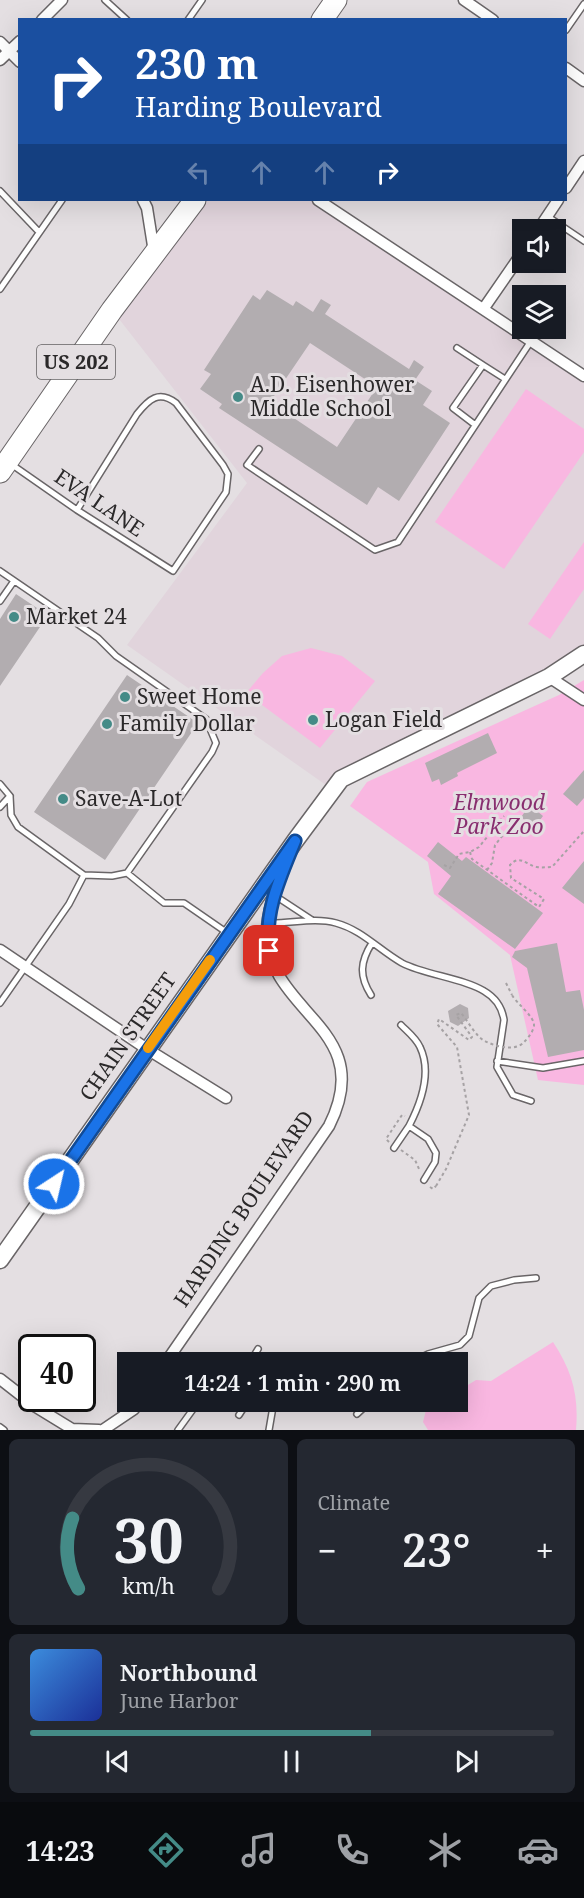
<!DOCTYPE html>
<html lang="en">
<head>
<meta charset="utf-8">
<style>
	:root { --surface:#171b24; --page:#242831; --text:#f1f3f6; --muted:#9ea1a6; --line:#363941; --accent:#448b87 }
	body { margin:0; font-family:"Noto Serif",serif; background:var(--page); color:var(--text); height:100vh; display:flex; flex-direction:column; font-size:22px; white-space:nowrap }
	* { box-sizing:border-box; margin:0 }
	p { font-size:20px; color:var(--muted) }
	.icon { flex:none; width:33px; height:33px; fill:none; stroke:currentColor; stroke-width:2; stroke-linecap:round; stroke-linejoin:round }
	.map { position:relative; height:1430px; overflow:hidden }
	.side { display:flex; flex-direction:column; gap:9px; padding:9px; background:#0d0f14; flex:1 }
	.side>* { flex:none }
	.hud { position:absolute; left:18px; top:18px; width:549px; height:183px; border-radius:0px; box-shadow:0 6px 24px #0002; background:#1a4fa0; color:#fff; overflow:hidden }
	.fabs { position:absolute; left:512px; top:219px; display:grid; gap:12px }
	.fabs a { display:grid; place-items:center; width:54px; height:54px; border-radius:0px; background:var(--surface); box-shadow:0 6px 24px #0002; font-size:30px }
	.speed { position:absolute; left:18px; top:1334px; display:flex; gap:12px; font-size:30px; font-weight:700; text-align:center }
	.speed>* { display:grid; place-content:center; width:78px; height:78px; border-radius:50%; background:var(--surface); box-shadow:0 6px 24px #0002; line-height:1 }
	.speed .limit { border:3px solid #111; border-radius:9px; background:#fff; color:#111 }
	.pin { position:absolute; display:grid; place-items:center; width:51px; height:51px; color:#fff; margin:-26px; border-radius:12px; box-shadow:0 3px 9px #0006 }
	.me { position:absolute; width:66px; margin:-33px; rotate:35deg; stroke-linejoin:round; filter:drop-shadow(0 0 4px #0008) }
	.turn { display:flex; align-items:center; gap:21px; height:126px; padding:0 18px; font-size:27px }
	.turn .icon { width:78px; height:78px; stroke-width:2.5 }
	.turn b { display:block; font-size:42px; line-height:51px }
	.lanes { display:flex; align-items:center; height:57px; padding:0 18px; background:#0003; justify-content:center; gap:30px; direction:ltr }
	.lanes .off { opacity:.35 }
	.big { font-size:45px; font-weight:600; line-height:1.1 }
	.side .tile { flex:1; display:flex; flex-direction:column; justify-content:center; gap:9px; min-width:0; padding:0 21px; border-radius:9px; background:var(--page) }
	.side .dial { align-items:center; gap:0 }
	.dial svg { height:156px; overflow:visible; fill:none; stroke:var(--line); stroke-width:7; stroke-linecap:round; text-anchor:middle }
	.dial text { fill:var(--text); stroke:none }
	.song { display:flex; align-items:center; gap:18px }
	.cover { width:72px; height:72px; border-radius:9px; background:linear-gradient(135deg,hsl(210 70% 55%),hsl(230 70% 35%)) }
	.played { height:6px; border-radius:3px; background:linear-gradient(90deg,var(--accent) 65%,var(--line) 65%) }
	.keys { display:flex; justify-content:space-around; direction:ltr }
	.heat { display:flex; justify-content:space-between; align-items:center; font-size:33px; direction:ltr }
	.side .tiles { flex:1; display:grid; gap:9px; grid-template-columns:1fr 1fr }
	.tile:last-child { grid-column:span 2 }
	.trip { position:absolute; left:117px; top:1352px; width:351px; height:60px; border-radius:0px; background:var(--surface); box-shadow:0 6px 24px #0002; font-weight:600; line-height:60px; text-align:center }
	.dock { display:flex; height:96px; justify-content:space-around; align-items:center; background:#090b0e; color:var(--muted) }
	.dock .icon { width:42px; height:42px }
	.dock .selected { color:var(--accent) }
	.dock b { font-size:27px; color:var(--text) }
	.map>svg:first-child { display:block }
</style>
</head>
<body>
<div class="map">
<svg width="584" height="1430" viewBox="0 0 584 1430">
	<rect width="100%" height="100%" fill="#e4dfe2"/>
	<path fill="#e1d4dc" d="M191,200H318L584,376V654L333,790L127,645L247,483L112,310Z"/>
	<path fill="#f9b7e1" d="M526,389L584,429V452L504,569L435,522Z
		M584,542V589L550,639L528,624Z
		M311,648L342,656L375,681L320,748L246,693L263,673L282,656Z
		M584,680V1085L538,1080L510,955L434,894L428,862L350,806L367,782L559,695Z
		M553,1342C572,1371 579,1395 576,1430H428L423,1422L426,1410L440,1401H458V1391L476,1380L491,1381Z"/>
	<path fill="#b2adb0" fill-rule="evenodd" d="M267,290L293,306L296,301L313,312L321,299L331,305L325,314L409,369L414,360L424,367L415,380L432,391L423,405L450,423L399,501L378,487L367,505L219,408L222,404L200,389L211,374L204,370L253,295L260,300ZM310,343L377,387L337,447L270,402Z
		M16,594L37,608L31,616L42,624L0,686V619Z
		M127,675L198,723L105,860L34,812Z
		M488,733L497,753L457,773L458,776L441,785L439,779L432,782L425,763Z
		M584,770V798L577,806L563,794Z
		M530,805L543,816L534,828L521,817Z
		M438,842L462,861L466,857L543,913L515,949L438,894L451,876L427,856Z
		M584,861V904L562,888Z
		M557,943L566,992L580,990L584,1010V1050L548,1057L527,968L512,957L515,951Z
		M460,1004L468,1008L469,1018L458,1026L450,1022L448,1011Z"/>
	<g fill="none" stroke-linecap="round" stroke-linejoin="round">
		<g stroke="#696567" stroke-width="8">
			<path id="lane" d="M105,0L127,20
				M188,20L202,0
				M566,30L584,4
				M0,191L39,232
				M547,216L584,241
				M0,289L62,200
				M457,348L483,365L453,408L474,424
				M483,365L505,379
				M259,449L247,465L375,550L398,542L531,341
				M11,464L77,510L173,571L226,492L228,474L223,465L176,403C159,390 149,399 137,414L77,510
				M0,571L98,638L116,656L206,719L216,743L212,752L127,873
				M0,601L14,581
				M0,784L10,796L11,815L18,827L84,875L112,876L127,873L164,903H184L226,932
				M0,807L10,796
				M274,895L312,920
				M268,923C290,924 314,917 336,923C362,930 379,950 402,963C425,975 463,978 484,991C496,998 502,1007 504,1020L497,1067L513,1095L531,1101
				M371,995C359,976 360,962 372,943
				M0,1003L69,904L84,875
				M401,1025C408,1032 416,1038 420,1047C432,1072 421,1103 409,1126
				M497,1061L543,1068L584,1061
				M394,1148L409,1126L428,1139L436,1153L435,1162L424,1180
				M250,1362L258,1349
				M412,1362L428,1354L460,1345L469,1336L479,1298L491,1286L514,1280L536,1278
				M357,1414L371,1401
				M239,1415L248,1401
				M0,1427L4,1430
				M178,1430L199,1401
				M269,1430L274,1401"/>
		</g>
		<g stroke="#696567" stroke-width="13">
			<path id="street" d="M464,0L493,20
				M42,20L62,0
				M0,42L20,62
				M0,60L20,41
				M566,68L584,81
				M566,188L584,161
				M143,200L147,208L154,252
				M318,200L584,376
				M538,230L558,200
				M484,308L522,253
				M549,677L584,700
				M0,950L147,1049L226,1098
				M166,1362L329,1126C379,1027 266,1014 267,931C267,907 279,883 287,861
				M0,1379L36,1407L72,1429L99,1430
				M103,1430L134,1409L139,1401"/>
		</g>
		<g stroke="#696567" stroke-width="19">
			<path id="secondary" d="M0,1260L295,841L341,779L549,677L584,654"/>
		</g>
		<g stroke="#696567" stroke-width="23">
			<path id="highway" d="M322,20L336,0
				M0,472L112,310L195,200"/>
		</g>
		<path stroke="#a6a2a4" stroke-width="2" stroke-dasharray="3 3" stroke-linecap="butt" d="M470,852L472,859L539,907L544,899L511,878L510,865C520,854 526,865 537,867C542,868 547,867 552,867L584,831
			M444,865L450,868L459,854L470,852L479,847L504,816
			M487,870L492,863L495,845L508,829
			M506,983L512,995
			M389,1142L386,1139L402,1115L405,1116
			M401,1150L415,1160L419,1169
			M430,1187L433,1189L436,1186"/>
		<use href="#lane" stroke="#fff" stroke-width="5"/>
		<use href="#street" stroke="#fff" stroke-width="10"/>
		<use href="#secondary" stroke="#fff" stroke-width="16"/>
		<use href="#highway" stroke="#fff" stroke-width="21"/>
		<path stroke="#a6a2a4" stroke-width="2" stroke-dasharray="3 3" stroke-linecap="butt" d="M436,1186L446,1169L469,1115L457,1047L437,1024L439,1019L469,1040L472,1037L456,1015L461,1013C468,1021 476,1037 485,1041C496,1047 517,1052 525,1041C529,1037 534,1030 534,1025C534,1016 517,1004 512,995"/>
	</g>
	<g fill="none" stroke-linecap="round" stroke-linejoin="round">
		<g stroke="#114b97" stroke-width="15">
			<path id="route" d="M54,1184L295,841C280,878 264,911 269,951"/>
		</g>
		<use href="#route" stroke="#1a73e8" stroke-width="10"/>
		<path stroke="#f59e0b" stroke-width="10" d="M148,1048L210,960"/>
	</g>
	<g fill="#448b87" stroke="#e4dfe2" stroke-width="2">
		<circle cx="238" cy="397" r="6"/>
		<circle cx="14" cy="617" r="6"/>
		<circle cx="125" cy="697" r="6"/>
		<circle cx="313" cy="720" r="6"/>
		<circle cx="107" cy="724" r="6"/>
		<circle cx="63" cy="799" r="6"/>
	</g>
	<g text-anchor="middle" stroke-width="6" stroke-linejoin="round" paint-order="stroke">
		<rect fill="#e4dfe2" stroke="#626061" stroke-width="1.5" x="37" y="345" width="78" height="34" rx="4.5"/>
		<g font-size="20" font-weight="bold" fill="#2b292a">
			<text x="76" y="369">US 202</text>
		</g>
		<g font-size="21" fill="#2b292a" stroke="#e4dfe2" text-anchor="start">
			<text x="250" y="392">A.D. Eisenhower<tspan x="250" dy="24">Middle School</tspan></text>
			<text x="26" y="624">Market 24</text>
			<text x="137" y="704">Sweet Home</text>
			<text x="325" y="727">Logan Field</text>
			<text x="119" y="731">Family Dollar</text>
			<text x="75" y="806">Save-A-Lot</text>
		</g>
		<g font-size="21" fill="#2b292a" stroke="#e4dfe2">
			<text transform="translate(99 503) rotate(34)" y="7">EVA LANE</text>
			<text transform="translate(128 1037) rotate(-55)" y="7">CHAIN STREET</text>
			<text transform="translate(244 1209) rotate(-56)" y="7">HARDING BOULEVARD</text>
		</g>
		<g font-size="21" font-style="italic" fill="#882e6f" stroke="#e4dfe2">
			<text x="499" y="810">Elmwood<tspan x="499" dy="24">Park Zoo</tspan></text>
		</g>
	</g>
</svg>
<div class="fabs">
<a><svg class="icon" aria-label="sound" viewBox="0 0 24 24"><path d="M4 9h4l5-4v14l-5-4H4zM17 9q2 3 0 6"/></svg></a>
<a><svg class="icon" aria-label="layers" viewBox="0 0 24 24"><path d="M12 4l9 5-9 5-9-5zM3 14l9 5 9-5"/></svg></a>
</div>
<div class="speed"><div class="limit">40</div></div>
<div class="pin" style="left:269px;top:951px;background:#d93025"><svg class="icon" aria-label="arrive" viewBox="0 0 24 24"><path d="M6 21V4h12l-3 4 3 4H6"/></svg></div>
<svg class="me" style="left:54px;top:1184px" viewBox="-20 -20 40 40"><circle r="17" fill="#1a73e8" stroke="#fff" stroke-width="3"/><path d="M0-11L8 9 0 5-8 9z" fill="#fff"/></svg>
<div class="trip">14:24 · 1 min · 290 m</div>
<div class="hud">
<div class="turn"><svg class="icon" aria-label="right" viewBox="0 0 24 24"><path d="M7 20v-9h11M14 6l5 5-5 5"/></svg><div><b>230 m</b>Harding Boulevard</div></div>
<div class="lanes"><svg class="icon off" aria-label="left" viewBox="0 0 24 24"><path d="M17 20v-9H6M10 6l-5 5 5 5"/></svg><svg class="icon off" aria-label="ahead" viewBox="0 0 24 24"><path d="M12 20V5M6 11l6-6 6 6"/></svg><svg class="icon off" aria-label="ahead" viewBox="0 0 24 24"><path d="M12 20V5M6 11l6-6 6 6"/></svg><svg class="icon" aria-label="right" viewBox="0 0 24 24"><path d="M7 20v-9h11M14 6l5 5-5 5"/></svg></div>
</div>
</div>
<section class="side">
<div class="tiles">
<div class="tile dial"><svg viewBox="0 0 100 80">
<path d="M14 69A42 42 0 1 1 86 69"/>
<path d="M14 69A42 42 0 0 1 11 33" stroke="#448b87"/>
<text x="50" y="56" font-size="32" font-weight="700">30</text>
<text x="50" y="72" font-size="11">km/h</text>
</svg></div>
<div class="tile"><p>Climate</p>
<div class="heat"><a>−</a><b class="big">23°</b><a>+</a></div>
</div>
<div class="tile">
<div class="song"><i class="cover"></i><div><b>Northbound</b><p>June Harbor</p></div></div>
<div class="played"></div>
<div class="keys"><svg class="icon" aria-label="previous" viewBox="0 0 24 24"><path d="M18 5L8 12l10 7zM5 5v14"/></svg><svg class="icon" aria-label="pause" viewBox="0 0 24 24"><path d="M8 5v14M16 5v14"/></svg><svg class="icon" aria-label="next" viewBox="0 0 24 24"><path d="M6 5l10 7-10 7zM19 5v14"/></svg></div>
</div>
</div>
</section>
<nav class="dock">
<b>14:23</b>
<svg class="icon selected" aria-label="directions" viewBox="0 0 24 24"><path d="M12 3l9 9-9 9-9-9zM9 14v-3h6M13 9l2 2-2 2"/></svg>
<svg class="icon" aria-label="music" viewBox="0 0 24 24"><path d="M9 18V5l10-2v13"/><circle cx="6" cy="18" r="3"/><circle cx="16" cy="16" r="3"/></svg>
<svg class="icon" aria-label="phone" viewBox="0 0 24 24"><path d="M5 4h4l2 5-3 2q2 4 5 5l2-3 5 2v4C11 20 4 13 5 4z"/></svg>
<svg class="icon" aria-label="climate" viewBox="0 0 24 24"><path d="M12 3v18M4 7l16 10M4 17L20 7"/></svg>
<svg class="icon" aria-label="car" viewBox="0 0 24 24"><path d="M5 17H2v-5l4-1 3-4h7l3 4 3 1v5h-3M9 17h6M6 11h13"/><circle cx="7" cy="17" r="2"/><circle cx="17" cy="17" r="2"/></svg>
</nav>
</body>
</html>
